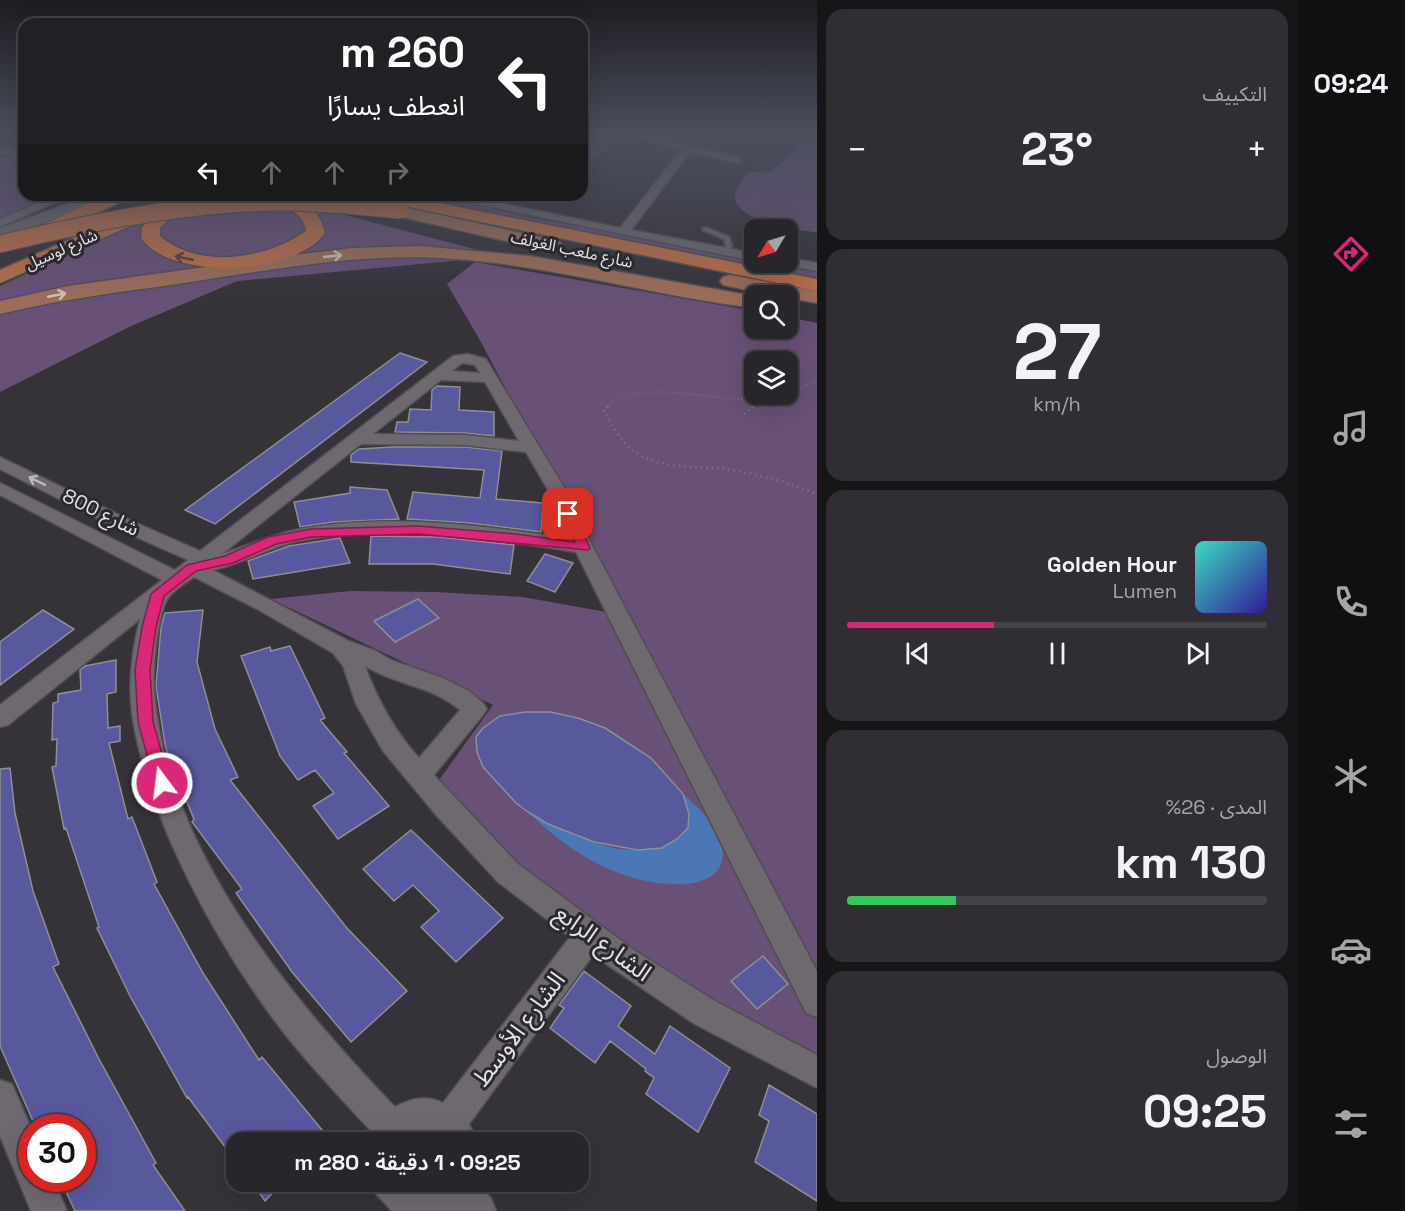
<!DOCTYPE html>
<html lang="ar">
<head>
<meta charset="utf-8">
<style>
	:root { --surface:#28262a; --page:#302e32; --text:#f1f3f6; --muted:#a5a5a8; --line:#444347; --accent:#db2777 }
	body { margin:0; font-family:"Space Grotesk","Noto Sans Arabic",sans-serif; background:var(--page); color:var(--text); direction:rtl; height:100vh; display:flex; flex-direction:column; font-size:22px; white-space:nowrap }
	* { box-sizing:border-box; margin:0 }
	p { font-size:20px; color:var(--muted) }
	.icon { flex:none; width:33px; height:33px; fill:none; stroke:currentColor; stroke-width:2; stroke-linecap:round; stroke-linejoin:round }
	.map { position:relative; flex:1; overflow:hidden; direction:ltr }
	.details { display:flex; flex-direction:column; gap:9px; padding:9px; background:#161517; width:480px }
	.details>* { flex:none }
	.hud { position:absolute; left:18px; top:18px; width:570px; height:183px; border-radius:18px; box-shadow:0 6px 24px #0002,0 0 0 2px var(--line); direction:rtl; background:#202124; color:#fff; overflow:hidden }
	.needle { width:39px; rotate:232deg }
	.fabs { position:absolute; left:744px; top:219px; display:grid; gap:12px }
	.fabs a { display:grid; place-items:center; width:54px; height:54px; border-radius:12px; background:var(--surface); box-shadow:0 6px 24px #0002,0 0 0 2px var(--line); font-size:30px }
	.speed { position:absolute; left:18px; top:1114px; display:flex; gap:12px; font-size:30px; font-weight:700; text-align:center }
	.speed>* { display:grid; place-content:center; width:78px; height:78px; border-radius:50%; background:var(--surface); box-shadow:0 6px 24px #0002,0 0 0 2px var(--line); line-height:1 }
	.speed .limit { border:9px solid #d22; background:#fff; color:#111 }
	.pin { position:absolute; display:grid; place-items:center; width:51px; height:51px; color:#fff; margin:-26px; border-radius:12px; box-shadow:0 3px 9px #0006 }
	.me { position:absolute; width:66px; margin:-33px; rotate:345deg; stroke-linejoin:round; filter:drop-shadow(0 0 4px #0008) }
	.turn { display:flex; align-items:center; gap:21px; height:126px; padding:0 24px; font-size:27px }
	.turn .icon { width:78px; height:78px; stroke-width:2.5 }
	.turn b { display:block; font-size:42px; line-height:51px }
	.lanes { display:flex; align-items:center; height:57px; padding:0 24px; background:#0003; justify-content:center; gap:30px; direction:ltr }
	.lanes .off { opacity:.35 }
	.big { font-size:45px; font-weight:600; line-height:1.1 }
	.details .tile { flex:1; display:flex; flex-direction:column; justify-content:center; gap:9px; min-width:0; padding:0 21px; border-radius:18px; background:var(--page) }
	.details .dial { align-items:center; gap:0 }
	.dial b { font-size:78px; line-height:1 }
	.song { display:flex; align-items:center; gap:18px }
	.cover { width:72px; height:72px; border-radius:9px; background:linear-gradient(135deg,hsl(170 70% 55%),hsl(250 70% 35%)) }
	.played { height:6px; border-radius:3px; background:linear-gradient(90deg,var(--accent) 35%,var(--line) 35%) }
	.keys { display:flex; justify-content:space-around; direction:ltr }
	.heat { display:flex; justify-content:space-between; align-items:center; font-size:33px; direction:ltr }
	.charge { height:9px; border-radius:4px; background:linear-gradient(90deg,#34c759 26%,var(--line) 0) }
	.trip { position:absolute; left:226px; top:1132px; width:363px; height:60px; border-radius:18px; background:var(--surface); box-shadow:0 6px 24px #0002,0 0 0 2px var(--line); font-weight:600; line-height:60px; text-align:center; direction:rtl }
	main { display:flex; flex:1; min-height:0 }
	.menu { display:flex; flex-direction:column; width:108px; justify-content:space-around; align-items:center; background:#100f11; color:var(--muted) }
	.menu .icon { width:42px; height:42px }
	.menu .current { color:var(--accent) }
	.menu b { font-size:27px; color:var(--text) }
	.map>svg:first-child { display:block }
</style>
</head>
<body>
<main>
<nav class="menu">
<b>09:24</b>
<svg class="icon current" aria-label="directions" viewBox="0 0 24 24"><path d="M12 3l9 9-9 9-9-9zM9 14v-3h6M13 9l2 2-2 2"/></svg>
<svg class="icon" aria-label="music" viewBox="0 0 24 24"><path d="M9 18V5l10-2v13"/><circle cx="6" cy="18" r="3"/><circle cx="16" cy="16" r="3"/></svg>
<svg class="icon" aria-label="phone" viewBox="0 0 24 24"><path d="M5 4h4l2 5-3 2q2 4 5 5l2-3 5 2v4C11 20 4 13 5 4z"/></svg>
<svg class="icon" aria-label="climate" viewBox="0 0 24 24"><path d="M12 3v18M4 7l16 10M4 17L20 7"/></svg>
<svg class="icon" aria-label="car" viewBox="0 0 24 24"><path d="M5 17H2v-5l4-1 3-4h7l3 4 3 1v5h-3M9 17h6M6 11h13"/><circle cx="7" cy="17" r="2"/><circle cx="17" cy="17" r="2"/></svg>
<svg class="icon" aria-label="filters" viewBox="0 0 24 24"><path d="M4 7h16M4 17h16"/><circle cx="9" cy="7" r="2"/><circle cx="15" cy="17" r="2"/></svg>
</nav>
<section class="details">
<div class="tile"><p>التكييف</p>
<div class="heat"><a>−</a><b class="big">23°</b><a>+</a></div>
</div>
<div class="tile dial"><b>27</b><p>km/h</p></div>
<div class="tile">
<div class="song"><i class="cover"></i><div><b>Golden Hour</b><p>Lumen</p></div></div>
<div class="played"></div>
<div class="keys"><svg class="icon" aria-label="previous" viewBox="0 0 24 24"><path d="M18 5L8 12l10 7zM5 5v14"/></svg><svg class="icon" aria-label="pause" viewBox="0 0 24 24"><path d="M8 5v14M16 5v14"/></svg><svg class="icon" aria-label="next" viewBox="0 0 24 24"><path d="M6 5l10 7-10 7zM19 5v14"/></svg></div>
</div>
<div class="tile"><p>المدى · 26%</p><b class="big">130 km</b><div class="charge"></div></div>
<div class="tile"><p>الوصول</p><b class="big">09:25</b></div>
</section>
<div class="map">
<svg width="817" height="1211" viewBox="0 0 817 1211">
	<rect width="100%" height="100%" fill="#353238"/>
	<path fill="#685077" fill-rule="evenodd" d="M582,134H605L614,140L582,170Z
		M808,139L817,141V232C799,231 735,221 735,197C734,189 744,178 748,172L772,171Z
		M24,157V195H57L0,219V165Z
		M388,195H435L529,217L754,259V262L774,263L817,270V283Z
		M326,210L478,250L463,260L237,281L129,327L0,392V286L136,222L259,211Z
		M475,262L754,311V328H788V317L817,323V975L481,342L447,284ZM754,362H788V394H754Z
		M350,591L435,592L523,597L612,613L817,1016V1056L690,988L592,922L513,861L439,780L493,705L271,599Z"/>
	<path fill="#4b77b6" d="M683,794C695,805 709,817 717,831C721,837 722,846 723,853C723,896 653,885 627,876C588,863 557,840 528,812C557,828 603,852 637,850C650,849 675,833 688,827L689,814Z"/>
	<path fill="#58589d" stroke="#8e8e96" stroke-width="1.5" d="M400,353L427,362L215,524L185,510Z
		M437,386L460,387L459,410L494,412V436L465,433L395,432L397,422H408L410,409L431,410L432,390Z
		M392,447H465L502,451L496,499L543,503L541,532L470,523L407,519L413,492L480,498L484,470L351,462V455L359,449Z
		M350,487L387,490L399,519L333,522L300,527L294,502L350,493Z
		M371,536L438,537L514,545L510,574L433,564H369Z
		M340,538L350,563L253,579L248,561L289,546Z
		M545,554L573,563L555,592L527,581Z
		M418,599L439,618L395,642L374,621Z
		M43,610L74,629L0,685V642Z
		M203,610L197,662L215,729L238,777L230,780L346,927L407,991L351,1042L292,972L236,893L242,889L192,822L194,819L170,762L165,744L156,686L161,627L165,613Z
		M290,646L325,718L320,720L347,752L344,753L389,806L338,839L313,806L334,793L315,770L298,780L280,756L241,656L270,647L271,651Z
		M116,660V692L107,694L108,728L120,726V741L109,743L128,819L132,817L157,882L154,884L203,973L259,1060L262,1057L327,1136L320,1143H237V1163L188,1097L187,1098L130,996L97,928L99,927L66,828L64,829L52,767L56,766L57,739L52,740L53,703L58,702V694L81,690L80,670L85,666Z
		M525,712H550L578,718L605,728L651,758L683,794L689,814L688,828L677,839L662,848L638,850L594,842L548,824L528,812L516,803L483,767L477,752L476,737L483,728L500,716Z
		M10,768L15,813L33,891L59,964L53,967L99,1059L156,1163L153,1165L185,1211H75L60,1179H82V1128H36L0,1046V769Z
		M411,830L503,918L456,962L421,927L439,911L413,885L394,901L363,869Z
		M763,956L788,984L757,1009L731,981Z
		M584,971L631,1006L618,1026L655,1054L670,1026L730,1068L698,1132L646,1094L654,1078L645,1071L646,1069L610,1041L595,1063L550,1028L564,1008L559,1005Z
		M769,1085L817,1114V1201L755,1162L769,1121L759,1115Z
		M252,1182H283L265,1201Z"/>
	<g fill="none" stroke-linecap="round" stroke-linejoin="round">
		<g stroke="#514e53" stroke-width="4">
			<path id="lane" d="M703,228H707L729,237L732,246L727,252L722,251L726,246L724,239L703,230Z"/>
		</g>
		<g stroke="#514e53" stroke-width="3">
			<path id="street" d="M623,134H641L741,158V162L737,163L690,152L631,230L754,253V261L447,198L441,195H463L620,228L681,150Z
				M13,147L24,153L20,159L0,164V158L13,154H0V148Z
				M57,195H73L0,227V219Z
				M788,258L817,263V271L784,265L782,262H788Z
				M468,354L486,359L570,497L593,547L817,971V1017L806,1013L576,552C489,538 387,524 299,541C269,547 243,564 213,570L349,641L376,651L391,660L443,678L469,691L483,703L487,709L483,715L434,775L518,864L634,950L715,1001L817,1055V1088L693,1023L593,955L469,1124L478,1143H443C429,1128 417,1128 404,1143H369L373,1133C344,1102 315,1071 288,1038C221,953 148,822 132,714C128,682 132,650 140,619L8,725L0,727V705L162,580L0,495V483L175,570L188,560L120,530L0,469V457L134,522L200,551L453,356ZM462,363L475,365L480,373L452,371ZM441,380L485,382L519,441L465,435L373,434ZM361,444L465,445L526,452L552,497L570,539C483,525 388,513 300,529C273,534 248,545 222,554ZM194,577L259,610L333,653L343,666L356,704L383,751L436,815L498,882L570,937L443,1103C426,1095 412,1098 395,1107C289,997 163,844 154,686C153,668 158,610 169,597C175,589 186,583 194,577ZM365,666C395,685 433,686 460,710L419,758C394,730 378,701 365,666Z
				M0,1080L12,1084L32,1130V1179H53L67,1211H31L0,1136Z
				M370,1182H412L424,1186L436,1182H478L476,1184L491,1198L496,1211H392L376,1194Z"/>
		</g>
		<g stroke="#514e53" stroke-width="3">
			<path id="secondary" d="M92,195H115L113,198L0,239V228Z"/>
		</g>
		<g stroke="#514e53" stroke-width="3">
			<path id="primary" d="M15,134H24V139Z
				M319,195H351L553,240L560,242L563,246L560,250L553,252L328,200L322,199Z
				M420,246L530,256L754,296V308C654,296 556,266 454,259C368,252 282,268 197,281C131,291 65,298 0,314V301L68,286L285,256L352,248Z
				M730,275L817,291V303L788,298V296H775L723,285L720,281L723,277Z"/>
		</g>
		<g stroke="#514e53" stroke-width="3">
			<path id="highway" d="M107,195H130L127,199L29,246H15L12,242L15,238Z
				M185,195H206L168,220L160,228V236C200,270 266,259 306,231C303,209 280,206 262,201L261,195C289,195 319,201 325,233C297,274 171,282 141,238L142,227L151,217L0,283V270L141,208H153L156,212Z
				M365,195H400L817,279V291L374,200L368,199Z"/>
		</g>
		<path stroke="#757277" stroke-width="1.5" stroke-dasharray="1 2" stroke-linecap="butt" d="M802,136L804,134
			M582,154L593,141L587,134
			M749,163L784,170L783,173L817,179
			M783,173L778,177L761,181L752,198L754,205L774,217L817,226"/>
		<path stroke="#757277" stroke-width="2" stroke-dasharray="1 3" stroke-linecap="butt" d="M788,392L817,382
			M606,408C628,379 706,398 738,399C752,400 766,398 780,394
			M752,408L764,399"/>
		<path stroke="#757277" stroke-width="3" stroke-dasharray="1.5 4" stroke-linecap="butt" d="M608,406L604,411C612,426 623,445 638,454C662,469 697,466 724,469C756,474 787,481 817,494
			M744,414L754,406"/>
		<use href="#lane" fill="#6d696f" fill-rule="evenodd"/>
		<use href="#street" fill="#6d696f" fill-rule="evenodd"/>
		<use href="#secondary" fill="#6d696f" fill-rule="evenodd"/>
		<use href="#primary" fill="#9e6d58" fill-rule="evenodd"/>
		<use href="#highway" fill="#be6f48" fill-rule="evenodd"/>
		<g stroke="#514e53" stroke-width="19" stroke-linecap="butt">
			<path id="highway-bridge" d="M0,244C80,225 161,208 244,203C296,200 348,205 400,210"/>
		</g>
		<use href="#highway-bridge" stroke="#be6f48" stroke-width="17"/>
	</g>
	<defs><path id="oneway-shaft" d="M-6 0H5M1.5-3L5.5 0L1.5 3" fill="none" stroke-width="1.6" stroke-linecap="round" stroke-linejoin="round" transform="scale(1.5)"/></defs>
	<g stroke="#d2c5c2">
		<use href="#oneway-shaft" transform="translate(333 256) rotate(-6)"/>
		<use href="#oneway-shaft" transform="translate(57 295) rotate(-11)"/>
	</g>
	<use stroke="#573d36" href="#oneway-shaft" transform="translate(184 258) rotate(-169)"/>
	<use stroke="#bab8bc" href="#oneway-shaft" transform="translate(37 481) rotate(-154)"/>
	<linearGradient id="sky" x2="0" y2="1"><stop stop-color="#1d1c1f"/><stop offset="0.44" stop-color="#4b4f5e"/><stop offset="1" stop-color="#4b4f5e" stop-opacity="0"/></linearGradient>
	<rect width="817" height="304" fill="url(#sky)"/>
	<path fill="#db2777" stroke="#8e194d" stroke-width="1.5" d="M568,510L574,514L590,548L588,550L418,534L311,537L276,544L233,563L196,571L164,596L156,627L150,670L153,722L170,783L168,788L162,790L156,788L138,722L135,670L142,627L151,594L187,565L225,556L268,537L311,529L418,526L516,534L575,542L562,514Z"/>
	<g text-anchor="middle" stroke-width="6" stroke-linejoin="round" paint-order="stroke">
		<g font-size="16" fill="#e4e2e6" stroke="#2b282e">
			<text transform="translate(61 249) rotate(-24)" y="6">شارع لوسيل</text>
			<text transform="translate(572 249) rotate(12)" y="6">شارع ملعب الغولف</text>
		</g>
		<g font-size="20" fill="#e4e2e6" stroke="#2b282e">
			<text transform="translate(101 512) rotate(26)" y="7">شارع 800</text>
		</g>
		<g font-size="24" fill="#e4e2e6" stroke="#2b282e">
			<text transform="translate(603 943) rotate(36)" y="8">الشارع الرابع</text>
			<text transform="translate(519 1029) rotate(-53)" y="8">الشارع الأوسط</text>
		</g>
	</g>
</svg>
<div class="fabs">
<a><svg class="needle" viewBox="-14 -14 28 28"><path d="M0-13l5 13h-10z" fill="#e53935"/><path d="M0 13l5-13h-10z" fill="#a5a5a8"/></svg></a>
<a><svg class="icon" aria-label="search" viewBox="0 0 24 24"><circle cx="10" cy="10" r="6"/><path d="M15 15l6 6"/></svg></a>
<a><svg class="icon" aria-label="layers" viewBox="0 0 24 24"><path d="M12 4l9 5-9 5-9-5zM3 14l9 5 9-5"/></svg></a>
</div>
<div class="speed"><div class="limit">30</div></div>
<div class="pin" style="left:568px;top:514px;background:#d93025"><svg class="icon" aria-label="arrive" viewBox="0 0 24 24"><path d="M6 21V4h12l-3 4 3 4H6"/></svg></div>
<svg class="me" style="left:162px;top:783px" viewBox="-20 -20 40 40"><circle r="17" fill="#db2777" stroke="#fff" stroke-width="3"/><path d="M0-11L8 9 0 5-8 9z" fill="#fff"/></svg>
<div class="trip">09:25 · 1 دقيقة · 280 m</div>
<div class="hud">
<div class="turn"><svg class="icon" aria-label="left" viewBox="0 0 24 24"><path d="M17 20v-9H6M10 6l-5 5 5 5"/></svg><div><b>260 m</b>انعطف يسارًا</div></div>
<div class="lanes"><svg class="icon" aria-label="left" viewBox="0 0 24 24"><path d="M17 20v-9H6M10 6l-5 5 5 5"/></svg><svg class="icon off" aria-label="ahead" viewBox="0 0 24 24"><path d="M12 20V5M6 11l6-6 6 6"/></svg><svg class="icon off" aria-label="ahead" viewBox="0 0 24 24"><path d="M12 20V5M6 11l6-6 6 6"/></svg><svg class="icon off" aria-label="right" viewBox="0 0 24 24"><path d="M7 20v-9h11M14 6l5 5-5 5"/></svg></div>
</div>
</div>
</main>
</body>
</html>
